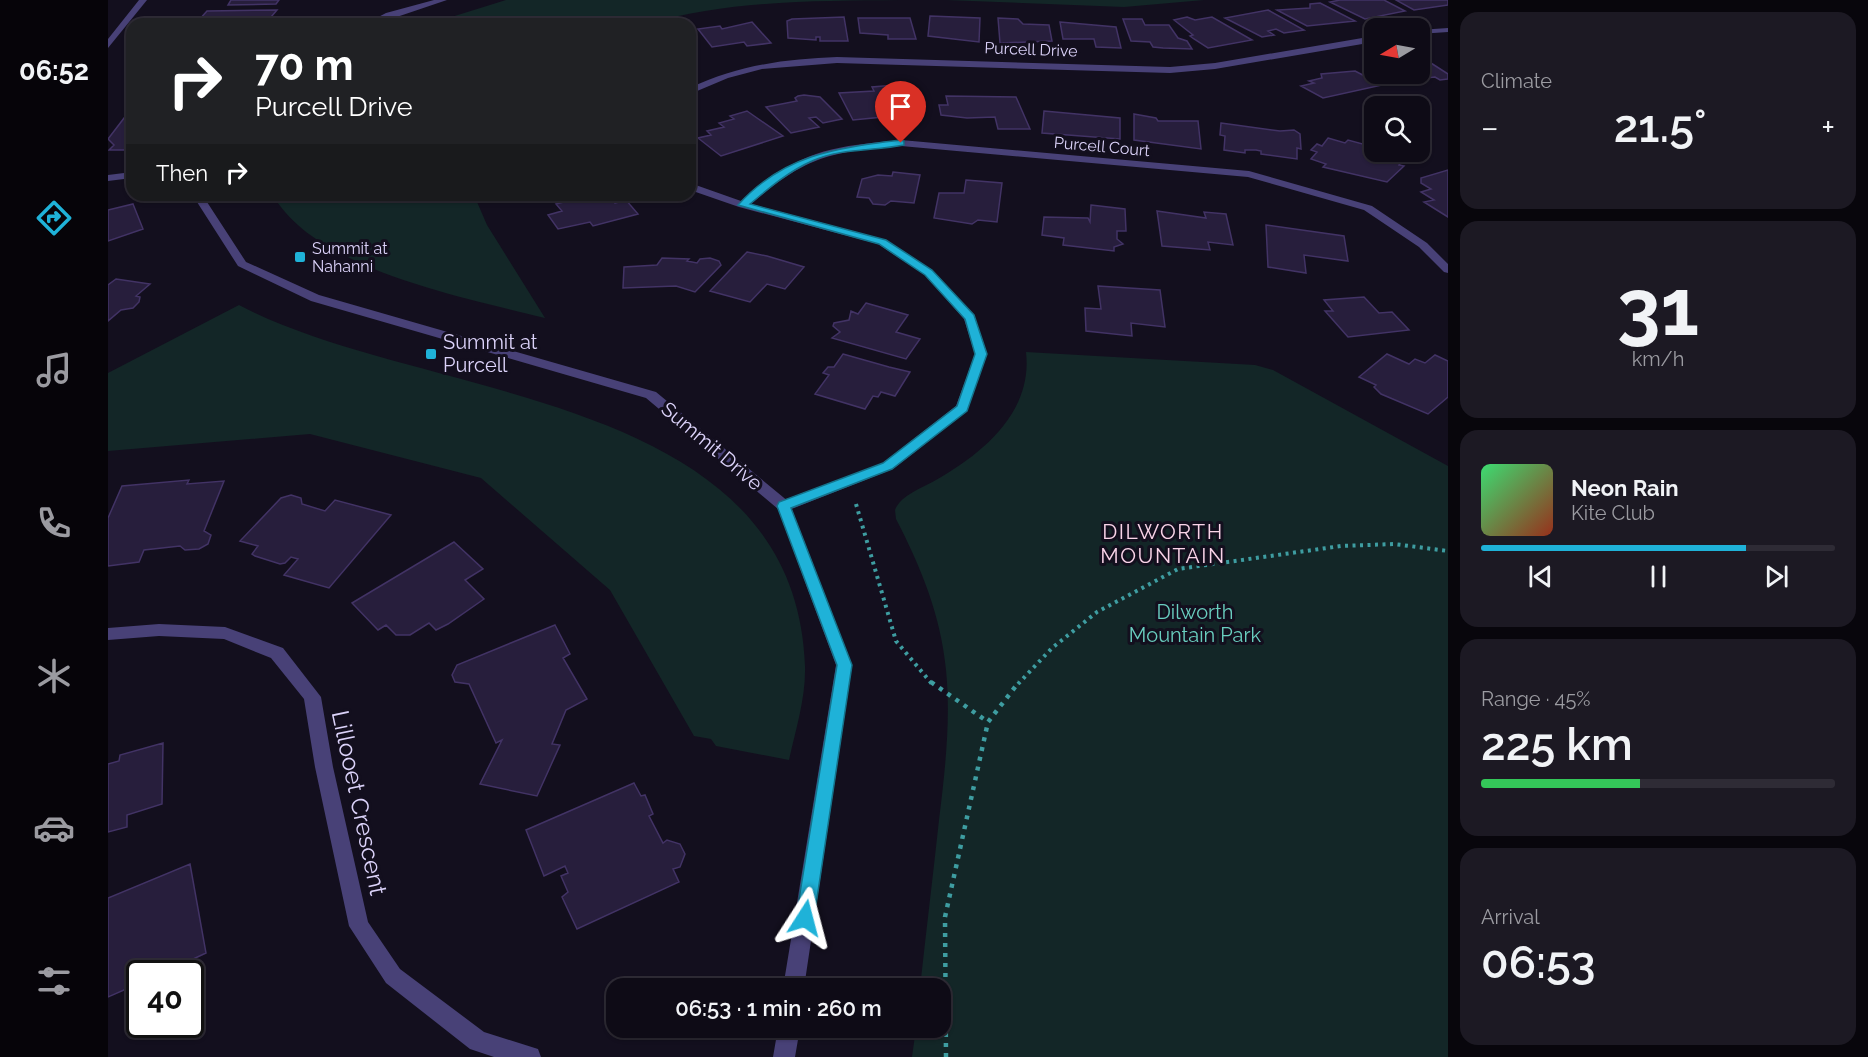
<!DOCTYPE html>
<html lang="en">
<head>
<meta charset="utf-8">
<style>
	:root { --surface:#0e0b16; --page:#1c1923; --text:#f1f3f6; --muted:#9b9ba1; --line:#2e2b35; --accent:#1fb2d8 }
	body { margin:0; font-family:Raleway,sans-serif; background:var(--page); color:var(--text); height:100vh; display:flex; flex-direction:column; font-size:22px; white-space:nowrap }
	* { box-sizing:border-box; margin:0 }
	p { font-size:20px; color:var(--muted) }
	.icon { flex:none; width:33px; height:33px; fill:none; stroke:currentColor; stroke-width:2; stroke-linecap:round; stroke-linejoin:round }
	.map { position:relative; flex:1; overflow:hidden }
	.drawer { display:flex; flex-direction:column; gap:12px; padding:12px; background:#08060c; width:420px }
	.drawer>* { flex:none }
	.guide { position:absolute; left:18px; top:18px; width:570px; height:183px; border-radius:18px; box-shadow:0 2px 4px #0004,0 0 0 2px var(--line); background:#202124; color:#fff; overflow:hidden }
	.needle { width:39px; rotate:260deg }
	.buttons { position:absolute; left:1256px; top:18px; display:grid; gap:12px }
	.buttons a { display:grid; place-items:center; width:66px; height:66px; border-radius:12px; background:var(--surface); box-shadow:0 2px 4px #0004,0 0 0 2px var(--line); font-size:30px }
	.speed { position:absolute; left:18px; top:960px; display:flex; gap:12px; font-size:30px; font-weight:700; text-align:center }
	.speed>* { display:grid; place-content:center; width:78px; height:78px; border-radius:50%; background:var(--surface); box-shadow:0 2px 4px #0004,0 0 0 2px var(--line); line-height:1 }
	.speed .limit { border:3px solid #111; border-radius:9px; background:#fff; color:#111 }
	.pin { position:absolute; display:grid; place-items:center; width:51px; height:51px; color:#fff; margin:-62px -26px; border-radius:50% 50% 50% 0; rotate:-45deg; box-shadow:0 0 6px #0007 }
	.pin .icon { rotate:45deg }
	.me { position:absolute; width:66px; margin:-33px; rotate:9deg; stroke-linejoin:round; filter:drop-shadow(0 0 4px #0008) }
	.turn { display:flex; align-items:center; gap:21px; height:126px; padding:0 30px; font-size:27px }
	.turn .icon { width:78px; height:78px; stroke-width:2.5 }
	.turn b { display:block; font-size:42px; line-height:51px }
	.then { display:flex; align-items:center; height:57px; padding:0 30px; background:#0003; gap:12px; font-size:22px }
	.big { font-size:45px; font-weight:600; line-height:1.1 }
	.drawer .widget { flex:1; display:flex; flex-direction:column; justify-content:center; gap:9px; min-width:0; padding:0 21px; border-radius:18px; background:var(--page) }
	.drawer .dial { align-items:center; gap:0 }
	.dial b { font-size:78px; line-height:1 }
	.song { display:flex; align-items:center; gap:18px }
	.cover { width:72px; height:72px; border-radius:9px; background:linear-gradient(135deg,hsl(140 70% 55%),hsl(10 70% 35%)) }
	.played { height:6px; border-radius:3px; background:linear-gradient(90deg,var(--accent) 75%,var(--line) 75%) }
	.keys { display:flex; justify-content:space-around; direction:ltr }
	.heat { display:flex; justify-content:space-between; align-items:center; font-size:33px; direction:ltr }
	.charge { height:9px; border-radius:4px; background:linear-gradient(90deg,#34c759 45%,var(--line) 0) }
	.trip { position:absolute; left:498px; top:978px; width:345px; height:60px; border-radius:18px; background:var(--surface); box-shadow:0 2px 4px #0004,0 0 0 2px var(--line); font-weight:600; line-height:60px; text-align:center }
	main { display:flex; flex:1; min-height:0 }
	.tabs { display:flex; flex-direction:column; width:108px; justify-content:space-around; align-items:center; background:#060409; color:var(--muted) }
	.tabs .icon { width:42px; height:42px }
	.tabs .current { color:var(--accent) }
	.tabs b { font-size:27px; color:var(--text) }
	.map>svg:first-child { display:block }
</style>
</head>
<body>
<main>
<nav class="tabs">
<b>06:52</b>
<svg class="icon current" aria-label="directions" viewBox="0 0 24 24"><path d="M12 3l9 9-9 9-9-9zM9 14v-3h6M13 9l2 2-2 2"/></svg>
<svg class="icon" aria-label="music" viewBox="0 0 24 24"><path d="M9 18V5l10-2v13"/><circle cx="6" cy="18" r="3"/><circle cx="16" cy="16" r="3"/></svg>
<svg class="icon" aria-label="phone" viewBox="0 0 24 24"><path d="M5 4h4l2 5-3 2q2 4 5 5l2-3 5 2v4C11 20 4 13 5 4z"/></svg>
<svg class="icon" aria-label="climate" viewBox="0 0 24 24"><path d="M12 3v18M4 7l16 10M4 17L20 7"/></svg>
<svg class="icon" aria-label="car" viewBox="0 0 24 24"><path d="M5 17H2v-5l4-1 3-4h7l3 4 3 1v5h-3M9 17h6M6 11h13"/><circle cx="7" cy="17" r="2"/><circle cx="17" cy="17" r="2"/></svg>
<svg class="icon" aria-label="filters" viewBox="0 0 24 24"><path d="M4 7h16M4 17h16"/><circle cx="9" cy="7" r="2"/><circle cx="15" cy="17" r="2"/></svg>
</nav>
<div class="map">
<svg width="1340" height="1057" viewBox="0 0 1340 1057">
	<rect width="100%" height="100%" fill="#130f1e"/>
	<path fill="#132627" d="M398,0H792C708,1 620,0 540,24H321Z
		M838,0H1096L1016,7Z
		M165,195H366L379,225L437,318C359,298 207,270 165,195Z
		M131,305C313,402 687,388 697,666C698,697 688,729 681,760L608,746L603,739L586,736L502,590L373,478L202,434L0,451V373Z
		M918,352L1147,365L1165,370L1340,466V1057H804L808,1028H832V988H812C818,932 825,876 831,820C837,771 843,720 838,670C833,616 813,567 788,519L787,510C793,495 814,488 828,480C875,453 925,412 918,352Z"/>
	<path fill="#271e3c" stroke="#423365" stroke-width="1.5" d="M123,0H171L168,4L120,5Z
		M1232,0H1276L1297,11L1257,19L1222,2Z
		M1288,0H1340V5L1306,10Z
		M1212,3L1247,21L1199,26L1169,10L1202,8V4Z
		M169,10L157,24H106L112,20H91L99,11Z
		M1160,10L1196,30L1176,33L1168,29L1160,31L1166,35L1154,37L1117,18Z
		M822,16L872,18L871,42L820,36Z
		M736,17L740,41H712V37H708V40L680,38L679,21L684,19Z
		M1079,17L1087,20L1104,17L1144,40L1100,48L1086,39L1082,36L1085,35L1066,20Z
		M750,18H802L808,39H780V35L752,33Z
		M890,18L910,19L915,24L941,25L944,41L892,43Z
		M1015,19H1034L1037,25H1061L1070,38L1079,41L1084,49L1055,48L1045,47L1042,42L1023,41Z
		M644,22L663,43L639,46L636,42L604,47L590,29L612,26L614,29Z
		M952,22L1008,27L1013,48L988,47L986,39H955Z
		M1312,56L1340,74V79L1332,80L1327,77L1298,80L1288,74H1311Z
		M1247,71L1274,85L1215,98L1193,86L1206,83L1201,81L1214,78L1213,74Z
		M788,85L797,100L802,99L807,107L798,111L800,115H774L775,117L745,120L731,93L766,91L764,87Z
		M696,95L712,97L734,119L715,123L708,117L701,118L711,127L683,133L658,107L689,101L687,98L690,96Z
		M838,96L908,97L922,129H890L887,117L859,118L833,115L831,105H840Z
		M23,109L24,150H1L6,145L0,139Z
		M639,111L675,136L613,156L590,138L603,135L599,131L616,127L611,123L626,119L622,116Z
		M936,111L1012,118V139L934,133Z
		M1026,114L1048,118L1050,121H1090L1093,149L1026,140Z
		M1113,123L1172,131L1186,130L1192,134L1193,149L1189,148V159L1153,154V151L1148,150H1137V153L1116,150L1117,136L1112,135Z
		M1220,138L1237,143L1240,140L1266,147V152H1279L1295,159L1291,165L1296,166L1279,182L1215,167L1218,164L1203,159L1209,152L1203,150L1209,144L1214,146Z
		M1340,170V217L1316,202L1326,200L1313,192L1323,189L1313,183V178Z
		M785,172L812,175L806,203L783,201L777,205L765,204L761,198L749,197L754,179L770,175L784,176Z
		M858,180L894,183L889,222L870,220L864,224L826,218L831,193H856Z
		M483,195H503L507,203L518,200L530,214L485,226L482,222L450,229L440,215L454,211L448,204Z
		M25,204L35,229L0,241V210Z
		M983,205L1017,209L1018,231H1009V239L1015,244L1006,247V251L955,245L956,238L934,235L936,217L980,218L982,222Z
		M1049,211L1098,218L1096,212L1118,214L1125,245L1100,242L1102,250L1054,246Z
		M1158,225L1236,236L1240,261L1196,255L1198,273L1160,267Z
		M639,252L659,256L696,267L677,289L659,284L642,302L602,291Z
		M554,258L581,259L579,261L589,263L592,259L602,258L611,261L613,265L587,292L568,286L515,288L516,267L549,265Z
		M8,279L42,284L28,296L32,297L31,302L25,308L13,310L0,321V285Z
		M990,286L1052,290L1057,327L1023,323L1024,336L978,331L977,308L993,309Z
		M1256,297L1271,313L1284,312L1301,330L1240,337L1217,311H1225L1216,300Z
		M758,303L800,315L788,332L812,339L798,359L724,338L732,332L725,326L726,323L741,320L743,311L750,314Z
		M735,354L781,367L802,372L787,396L773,392L770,397L765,396L757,409L707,394L721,375L715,373L720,367H726Z
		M1279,354L1301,364L1307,359L1317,363L1327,355L1340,361V397L1320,414L1273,394L1266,387L1268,385L1251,377Z
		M81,480L79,484L116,481L96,531L103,535L100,544L91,549L77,550L72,546L36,550L31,562L0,566V518L14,486Z
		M183,495L193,498L194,504L217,511L227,500L283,515L221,588L176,575L190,559L183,557L177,563L172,564L147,556L144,554L150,546L132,541L173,498Z
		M346,542L375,569L357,580L376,599L340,624L328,630L321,623L302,635H288L278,625L270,630L244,603Z
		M447,625L462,654L455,658L479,699L458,710L444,744L452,745L429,796L372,784L394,740L388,743L361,684L347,682L344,675L349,665Z
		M55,743L54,804L19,815V827L0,832V764L11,761L12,755Z
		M526,783L533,796L537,795L545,814L541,816L555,843L559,840L572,844L577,854L572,867L565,869L571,882L469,929L454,897L460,892L453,876L460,873L457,866L436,876L418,830Z
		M82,864L98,953L53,974H32V983L0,997V898Z"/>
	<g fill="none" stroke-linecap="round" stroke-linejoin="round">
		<path stroke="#3e9da1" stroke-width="4" stroke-dasharray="3 4.5" stroke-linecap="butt" d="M748,504L788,641L824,684
			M910,684L944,648L989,612L1070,569L1233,546L1286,544L1340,551"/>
		<path stroke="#3e9da1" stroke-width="4.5" stroke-dasharray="4 6" stroke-linecap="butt" d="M823,682L880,722
			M838,1057L837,917L880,722L911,682"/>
		<path fill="#484177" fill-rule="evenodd" d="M31,0H39L0,48V39Z
			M1340,28V32L1311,34V30Z
			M1266,36V42L1107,69L1062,73L729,63L654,69L620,78L582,94V88C629,65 678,59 729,57L1062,67L1107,63Z
			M793,140L1141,171L1264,206L1319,243L1340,264V273L1336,272L1311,247L1256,210L1140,177L793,146C721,152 699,156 643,204L778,240L825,271L866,315L879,354L859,411L785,469L681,510H671L669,506L671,502L775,463L848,406L867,354L856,319L817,275L770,244L631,207L582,190V183L633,201C693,151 717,147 793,140Z
			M24,172V178L0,181V175Z
			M51,624L117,627L175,648L213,697L225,767L260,922L292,969L376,1032L430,1049L433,1057H386L362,1049L278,983L241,926L207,767L196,699L163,658L116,639L51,636L0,640V628Z"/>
		<path fill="#484177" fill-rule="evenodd" d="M326,0H339L268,24H257L278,13Z
			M89,195H99V202L138,262L211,295L548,392L681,502L744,665L696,988H675L728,665L670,509L538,398L203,301L130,266L89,202Z
			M670,1028H692L687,1057H665Z"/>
	</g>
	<path fill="#1fb2d8" stroke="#14748c" stroke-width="1.5" d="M793,140L796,141V145C766,151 732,148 704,161C681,171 661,188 642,204L778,240L824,270L866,315L879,354L859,411L784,469L683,508L744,665L706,918L703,924L697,927L690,924L688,918L729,665L669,506L671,502L775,463L849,406L867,354L857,319L817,275L771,244L630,205C676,154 729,148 793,140Z"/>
	<g fill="#1fb2d8" stroke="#130f1e" stroke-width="2">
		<rect x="186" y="251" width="12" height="12" rx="3"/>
		<rect x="317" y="348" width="12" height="12" rx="3"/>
	</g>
	<g text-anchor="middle" stroke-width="6" stroke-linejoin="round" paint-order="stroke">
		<g font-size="16" fill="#dbd2f9" stroke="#130f1e">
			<text transform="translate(923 49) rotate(2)" y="6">Purcell Drive</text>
			<text transform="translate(994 146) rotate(5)" y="6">Purcell Court</text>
		</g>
		<g font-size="16" fill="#dbd2f9" stroke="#130f1e" text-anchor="start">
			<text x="204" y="254">Summit at<tspan x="204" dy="18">Nahanni</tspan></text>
		</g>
		<g font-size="20" fill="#dbd2f9" stroke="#130f1e" text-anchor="start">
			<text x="335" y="349">Summit at<tspan x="335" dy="23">Purcell</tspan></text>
		</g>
		<g font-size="20" fill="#dbd2f9" stroke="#130f1e">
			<text transform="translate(604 446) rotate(40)" y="7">Summit Drive</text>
		</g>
		<g font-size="20" fill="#69cebf" stroke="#130f1e">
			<text x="1087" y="619">Dilworth<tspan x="1087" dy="23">Mountain Park</tspan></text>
		</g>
		<g font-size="21" letter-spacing="1.5" fill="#f9d4e8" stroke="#130f1e">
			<text x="1055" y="539">DILWORTH<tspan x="1055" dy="24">MOUNTAIN</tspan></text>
		</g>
		<g font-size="24" fill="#dbd2f9" stroke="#130f1e">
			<text transform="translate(251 803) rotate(78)" y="8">Lillooet Crescent</text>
		</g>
	</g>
</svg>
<div class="buttons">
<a><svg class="needle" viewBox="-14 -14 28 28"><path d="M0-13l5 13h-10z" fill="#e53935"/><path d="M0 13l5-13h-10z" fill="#9b9ba1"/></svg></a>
<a><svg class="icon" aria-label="search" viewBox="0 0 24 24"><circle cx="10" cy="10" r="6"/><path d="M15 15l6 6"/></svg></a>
</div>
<div class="speed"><div class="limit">40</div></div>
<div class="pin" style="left:793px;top:143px;background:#d93025"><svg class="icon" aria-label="arrive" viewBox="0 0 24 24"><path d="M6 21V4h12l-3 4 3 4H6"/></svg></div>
<svg class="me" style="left:697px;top:918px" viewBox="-20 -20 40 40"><path d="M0-17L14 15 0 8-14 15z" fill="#1fb2d8" stroke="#fff" stroke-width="4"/></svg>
<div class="trip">06:53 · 1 min · 260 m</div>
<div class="guide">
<div class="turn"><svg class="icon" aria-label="right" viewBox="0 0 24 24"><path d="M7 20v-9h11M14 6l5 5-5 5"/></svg><div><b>70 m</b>Purcell Drive</div></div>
<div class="then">Then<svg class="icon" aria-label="right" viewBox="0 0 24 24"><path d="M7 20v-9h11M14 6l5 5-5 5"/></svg></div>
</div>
</div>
<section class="drawer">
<div class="widget"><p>Climate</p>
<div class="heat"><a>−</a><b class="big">21.5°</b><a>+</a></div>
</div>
<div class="widget dial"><b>31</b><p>km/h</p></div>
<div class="widget">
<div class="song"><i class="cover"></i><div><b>Neon Rain</b><p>Kite Club</p></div></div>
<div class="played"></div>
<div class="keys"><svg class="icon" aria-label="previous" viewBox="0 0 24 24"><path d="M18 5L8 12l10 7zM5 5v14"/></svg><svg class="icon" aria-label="pause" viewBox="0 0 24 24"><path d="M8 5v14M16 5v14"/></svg><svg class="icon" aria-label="next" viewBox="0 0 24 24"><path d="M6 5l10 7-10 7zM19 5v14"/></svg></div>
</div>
<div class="widget"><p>Range · 45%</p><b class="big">225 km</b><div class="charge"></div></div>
<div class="widget"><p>Arrival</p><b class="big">06:53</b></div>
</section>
</main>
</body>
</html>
